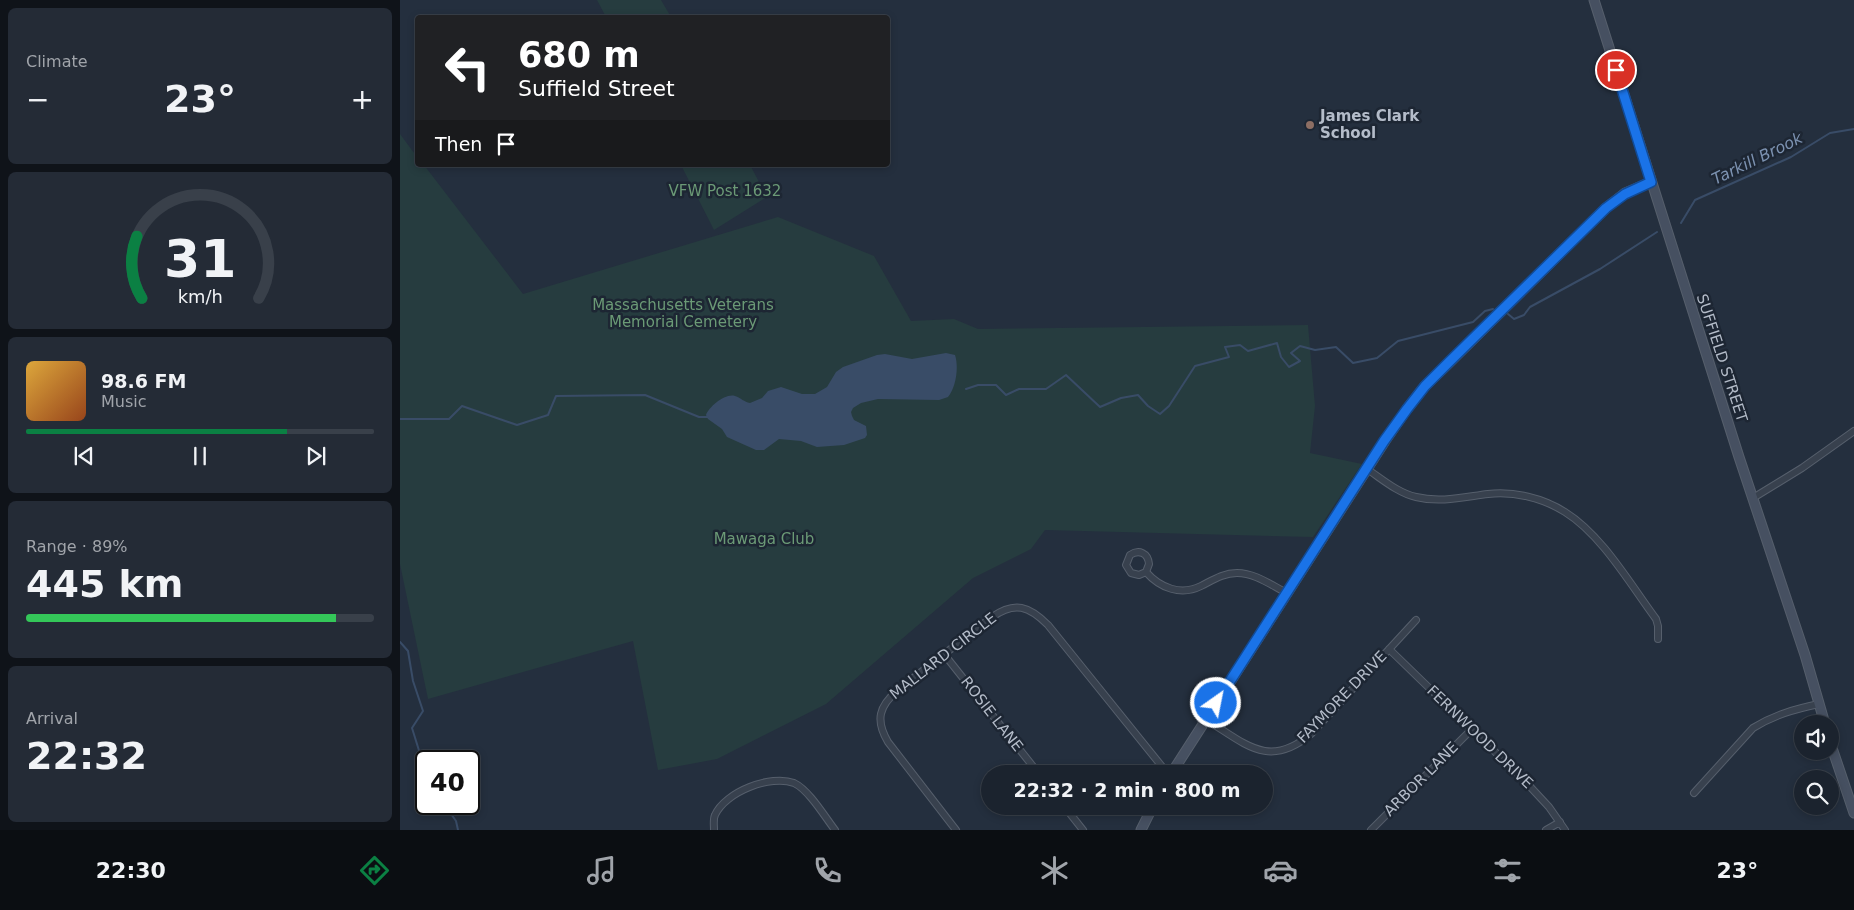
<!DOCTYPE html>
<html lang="en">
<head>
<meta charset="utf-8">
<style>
	:root { --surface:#1b232e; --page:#242b36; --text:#f1f3f6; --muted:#a0a4aa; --line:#39404a; --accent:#0b8043 }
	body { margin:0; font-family:"DejaVu Sans",sans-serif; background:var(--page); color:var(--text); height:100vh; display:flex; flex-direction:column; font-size:19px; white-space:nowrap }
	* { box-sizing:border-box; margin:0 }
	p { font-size:16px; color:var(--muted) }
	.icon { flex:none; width:28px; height:28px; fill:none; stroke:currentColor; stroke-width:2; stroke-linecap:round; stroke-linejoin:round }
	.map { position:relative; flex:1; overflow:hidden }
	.sheet { display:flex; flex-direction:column; gap:8px; padding:8px; background:#0f1319; width:400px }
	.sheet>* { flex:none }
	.hud { position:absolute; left:15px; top:15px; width:475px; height:152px; border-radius:5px; box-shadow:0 2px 8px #0003,0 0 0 1px var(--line); background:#202124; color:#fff; overflow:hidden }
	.fabs { position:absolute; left:1394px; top:715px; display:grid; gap:10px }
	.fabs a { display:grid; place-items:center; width:45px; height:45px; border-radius:50%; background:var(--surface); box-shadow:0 2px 8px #0003,0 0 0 1px var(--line); font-size:25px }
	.speed { position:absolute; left:15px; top:750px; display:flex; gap:10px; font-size:25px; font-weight:700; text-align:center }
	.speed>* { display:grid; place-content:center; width:65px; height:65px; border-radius:50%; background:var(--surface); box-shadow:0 2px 8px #0003,0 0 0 1px var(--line); line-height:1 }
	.speed .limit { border:2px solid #111; border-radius:8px; background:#fff; color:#111 }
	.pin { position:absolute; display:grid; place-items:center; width:42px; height:42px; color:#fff; margin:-21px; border:2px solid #fff; border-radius:50%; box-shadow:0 1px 5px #0007 }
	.me { position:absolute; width:55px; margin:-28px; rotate:33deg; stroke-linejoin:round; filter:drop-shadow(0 0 4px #0008) }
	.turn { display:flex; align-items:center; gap:18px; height:105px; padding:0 20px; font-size:22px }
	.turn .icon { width:65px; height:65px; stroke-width:2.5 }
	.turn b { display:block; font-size:35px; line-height:42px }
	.then { display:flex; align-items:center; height:48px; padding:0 20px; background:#0003; gap:10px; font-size:19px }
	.big { font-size:38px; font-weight:800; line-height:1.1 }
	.sheet .card { flex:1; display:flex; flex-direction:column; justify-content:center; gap:8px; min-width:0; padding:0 18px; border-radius:8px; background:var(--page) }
	.sheet .dial { align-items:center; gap:0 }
	.dial svg { height:130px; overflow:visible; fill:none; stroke:var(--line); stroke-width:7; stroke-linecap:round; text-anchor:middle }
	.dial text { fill:var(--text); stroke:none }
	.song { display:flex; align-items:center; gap:15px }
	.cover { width:60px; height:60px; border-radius:8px; background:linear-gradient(135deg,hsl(40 70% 55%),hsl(20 70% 35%)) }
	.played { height:5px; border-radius:2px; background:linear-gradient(90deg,var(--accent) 75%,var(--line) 75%) }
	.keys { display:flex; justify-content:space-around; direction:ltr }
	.heat { display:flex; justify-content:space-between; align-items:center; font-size:28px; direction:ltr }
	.charge { height:8px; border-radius:4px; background:linear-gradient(90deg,#34c759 89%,var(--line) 0) }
	.trip { position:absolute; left:581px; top:765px; width:292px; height:50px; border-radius:25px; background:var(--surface); box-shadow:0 2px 8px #0003,0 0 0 1px var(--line); font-weight:800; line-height:50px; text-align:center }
	.tab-bar { display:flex; height:80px; justify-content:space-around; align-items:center; background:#0b0e12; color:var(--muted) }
	.tab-bar .icon { width:35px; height:35px }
	.tab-bar .active { color:var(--accent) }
	.tab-bar b { font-size:22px; color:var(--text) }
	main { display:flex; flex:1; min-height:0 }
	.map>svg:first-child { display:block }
</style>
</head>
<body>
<main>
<section class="sheet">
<div class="card"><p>Climate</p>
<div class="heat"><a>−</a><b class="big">23°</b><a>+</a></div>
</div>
<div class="card dial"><svg viewBox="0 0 100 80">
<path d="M14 69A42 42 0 1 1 86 69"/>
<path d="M14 69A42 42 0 0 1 11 31" stroke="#0b8043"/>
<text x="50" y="56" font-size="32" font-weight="700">31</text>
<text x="50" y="72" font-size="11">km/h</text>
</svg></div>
<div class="card">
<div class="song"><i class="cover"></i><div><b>98.6 FM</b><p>Music</p></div></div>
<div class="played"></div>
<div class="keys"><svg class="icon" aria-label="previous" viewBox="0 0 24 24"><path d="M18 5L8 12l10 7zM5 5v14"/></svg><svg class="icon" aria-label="pause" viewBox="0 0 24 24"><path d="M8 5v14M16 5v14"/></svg><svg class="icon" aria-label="next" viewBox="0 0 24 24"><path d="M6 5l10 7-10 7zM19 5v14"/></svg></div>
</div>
<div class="card"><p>Range · 89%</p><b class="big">445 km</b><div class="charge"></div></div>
<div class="card"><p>Arrival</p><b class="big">22:32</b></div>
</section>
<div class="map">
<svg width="1454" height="830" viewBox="0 0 1454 830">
	<rect width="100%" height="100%" fill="#242f3e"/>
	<path fill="#263c3f" d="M197,0H261L271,17H206Z
		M0,134L17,157L18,165H24L123,294L378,217L474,256L511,321L554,319L578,329L908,325L915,406L910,453L962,464L913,537L645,530L631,549L573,578L426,704L317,759L258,770L233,641L28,699L0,564Z
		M281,165H350L367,197L314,230Z"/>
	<path fill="#394c67" d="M546,353L555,355C559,367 556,387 548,397L539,400L478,399L461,403L453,408L451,412L452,416L454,420L466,426L467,435L465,438L444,445L417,447L401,441L379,439L364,450H356L327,437L322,429L308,419L306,415C309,407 325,393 335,396C341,398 344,402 350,403L362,398L368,391L381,387L402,394H415L427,387L436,372L443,367L477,355L485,354L512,359Z"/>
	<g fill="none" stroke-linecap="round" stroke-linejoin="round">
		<path stroke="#394c67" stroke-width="2" d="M1281,223L1295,200L1391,157L1430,133L1454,129
			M1108,314L1114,319L1124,315L1130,307L1200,269L1257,232
			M566,389L578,385H596L606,395L619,389H646L666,375L700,407L721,398L738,395L748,406L760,414L769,406L795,366L829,357L825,347L840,345L848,351L877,343L881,357L889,367L900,361L891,353L900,346L915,350L936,347L953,363L977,358L998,341L1073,322L1085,311L1093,309
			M0,419H49L62,406L117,425L148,415L156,396L245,395L299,417H308
			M0,642L8,651L13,681L23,711L12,728L26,773
			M44,804L56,821L58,830"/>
		<g stroke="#565f6c" stroke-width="8">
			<path id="street" d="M967,469C982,479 998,493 1016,497C1040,503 1064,497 1088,494C1114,491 1143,498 1165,512C1202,535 1230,584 1256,619L1258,626V639
				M1353,498L1402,468L1454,431
				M746,572L749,564C748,553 739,549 730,555L726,565L731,573L739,575L746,572C760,588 781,596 801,586C813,580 823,573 837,573C855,573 871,585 887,593
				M989,649L1123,779L1149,807L1165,830
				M544,654L639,774
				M805,719C845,743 868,770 911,734L1016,620
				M1294,793L1353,728C1374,715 1395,709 1419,704
				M664,806L683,830
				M314,830C314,825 313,819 315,815C325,792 371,774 394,783C409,790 425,817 435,830
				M556,830L488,742C475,720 479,706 498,690L592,617C615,601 629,606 648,625L768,774
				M971,830L1072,729
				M1146,830L1160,822"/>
		</g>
		<g stroke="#565f6c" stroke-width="11">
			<path id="secondary" d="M1194,0L1339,457L1405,655L1425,724
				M1430,742L1454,813
				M771,774L985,441L1007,409L1025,386L1049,363L1206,208L1225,193L1251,182
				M741,830L753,806"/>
		</g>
		<use href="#street" stroke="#38414e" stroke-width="6"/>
		<use href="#secondary" stroke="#465061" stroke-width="9"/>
	</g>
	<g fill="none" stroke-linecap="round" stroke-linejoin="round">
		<g stroke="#114b97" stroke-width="12">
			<path id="route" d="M816,703L984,441L1007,409L1025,386L1049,362L1206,208L1225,194L1251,182L1216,70"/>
		</g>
		<use href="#route" stroke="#1a73e8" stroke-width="9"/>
	</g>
	<circle fill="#8d6e63" stroke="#1d2633" stroke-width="2" cx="910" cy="125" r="5"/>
	<g text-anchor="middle" stroke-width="5" stroke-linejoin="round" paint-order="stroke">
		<g font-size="15" font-weight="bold" fill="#b4bcc9" stroke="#1d2633" text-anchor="start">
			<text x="920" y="121">James Clark<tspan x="920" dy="17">School</tspan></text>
		</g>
		<g font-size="15" fill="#6b9a76" stroke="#1d2633">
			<text x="325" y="196">VFW Post 1632</text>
			<text x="283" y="310">Massachusetts Veterans<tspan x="283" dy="17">Memorial Cemetery</tspan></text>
			<text x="364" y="544">Mawaga Club</text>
		</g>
		<g font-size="15" fill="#b4bcc9" stroke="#1d2633">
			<text transform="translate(1322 358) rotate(72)" y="5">SUFFIELD STREET</text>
			<text transform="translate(543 656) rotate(-38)" y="5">MALLARD CIRCLE</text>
			<text transform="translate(942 697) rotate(-46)" y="5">FAYMORE DRIVE</text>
			<text transform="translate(592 714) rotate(52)" y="5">ROSIE LANE</text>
			<text transform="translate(1080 737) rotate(44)" y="5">FERNWOOD DRIVE</text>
			<text transform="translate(1021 779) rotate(-45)" y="5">ARBOR LANE</text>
		</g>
		<g font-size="16" font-style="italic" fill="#7c92b1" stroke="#1d2633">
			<text transform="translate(1357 158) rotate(-26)" y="6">Tarkill Brook</text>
		</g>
	</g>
</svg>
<div class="fabs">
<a><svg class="icon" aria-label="sound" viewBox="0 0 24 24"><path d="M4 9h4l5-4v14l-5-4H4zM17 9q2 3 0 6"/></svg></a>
<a><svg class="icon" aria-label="search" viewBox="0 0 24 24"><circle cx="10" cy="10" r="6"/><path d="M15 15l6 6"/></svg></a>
</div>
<div class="speed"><div class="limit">40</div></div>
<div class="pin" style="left:1216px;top:70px;background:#d93025"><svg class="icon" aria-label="arrive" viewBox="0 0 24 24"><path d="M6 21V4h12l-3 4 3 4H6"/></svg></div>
<svg class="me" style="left:816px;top:703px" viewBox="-20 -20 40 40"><circle r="17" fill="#1a73e8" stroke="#fff" stroke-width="3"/><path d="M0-11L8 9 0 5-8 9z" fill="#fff"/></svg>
<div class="trip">22:32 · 2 min · 800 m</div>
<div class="hud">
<div class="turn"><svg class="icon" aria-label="left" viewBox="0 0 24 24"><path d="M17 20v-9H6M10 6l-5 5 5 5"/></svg><div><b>680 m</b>Suffield Street</div></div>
<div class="then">Then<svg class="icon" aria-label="arrive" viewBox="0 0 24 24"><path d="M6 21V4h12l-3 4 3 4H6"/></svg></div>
</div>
</div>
</main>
<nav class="tab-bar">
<b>22:30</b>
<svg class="icon active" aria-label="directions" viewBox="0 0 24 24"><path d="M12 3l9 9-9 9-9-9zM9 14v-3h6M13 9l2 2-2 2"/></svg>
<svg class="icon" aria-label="music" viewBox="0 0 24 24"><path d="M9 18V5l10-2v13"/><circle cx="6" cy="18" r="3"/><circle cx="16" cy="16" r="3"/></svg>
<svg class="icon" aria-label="phone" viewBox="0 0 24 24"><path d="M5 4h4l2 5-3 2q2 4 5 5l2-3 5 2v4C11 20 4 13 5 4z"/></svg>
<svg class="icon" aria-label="climate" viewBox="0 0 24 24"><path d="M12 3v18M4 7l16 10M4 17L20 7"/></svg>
<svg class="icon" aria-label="car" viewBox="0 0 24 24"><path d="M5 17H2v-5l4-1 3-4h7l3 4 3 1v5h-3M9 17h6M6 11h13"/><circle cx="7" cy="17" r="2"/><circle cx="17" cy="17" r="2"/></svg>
<svg class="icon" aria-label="filters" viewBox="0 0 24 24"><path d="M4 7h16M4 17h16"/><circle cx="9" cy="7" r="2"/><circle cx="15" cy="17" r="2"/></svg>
<b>23°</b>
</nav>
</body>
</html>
